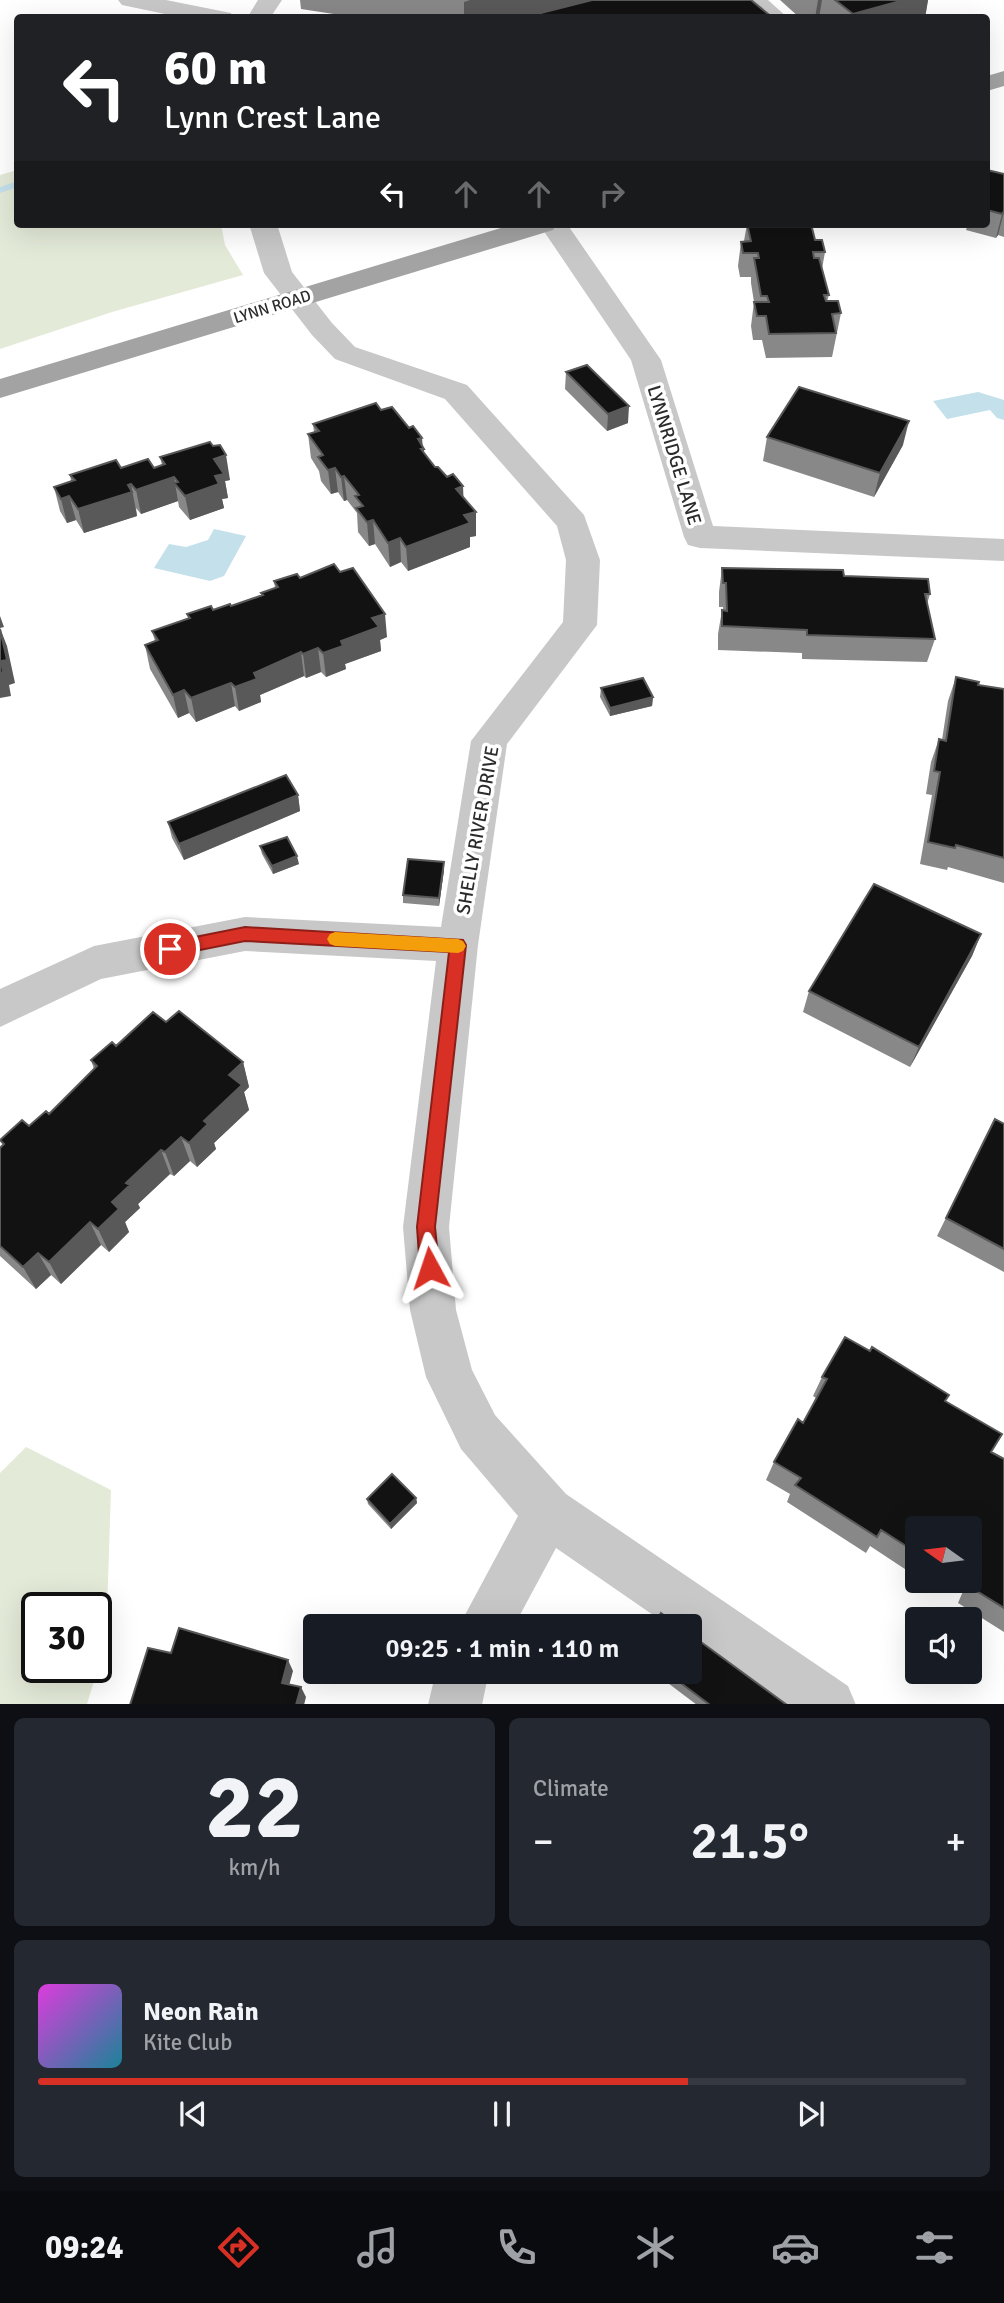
<!DOCTYPE html>
<html lang="en">
<head>
<meta charset="utf-8">
<style>
	:root { --surface:#171b24; --page:#242831; --text:#f1f3f6; --muted:#9ea1a6; --line:#363941; --accent:#d93025 }
	body { margin:0; font-family:Signika,sans-serif; background:var(--page); color:var(--text); height:100vh; display:flex; flex-direction:column; font-size:26px; white-space:nowrap }
	* { box-sizing:border-box; margin:0 }
	p { font-size:23px; color:var(--muted) }
	.icon { flex:none; width:38px; height:38px; fill:none; stroke:currentColor; stroke-width:2; stroke-linecap:round; stroke-linejoin:round }
	.map { position:relative; height:1704px; overflow:hidden }
	.sheet { display:flex; flex-direction:column; gap:14px; padding:14px; background:#0d0f14; flex:1 }
	.sheet>* { flex:none }
	.hud { position:absolute; left:14px; top:14px; width:976px; height:214px; border-radius:7px; box-shadow:0 7px 28px #0002; background:#202124; color:#fff; overflow:hidden }
	.needle { width:46px; rotate:284deg }
	.buttons { position:absolute; left:905px; top:1516px; display:grid; gap:14px }
	.buttons a { display:grid; place-items:center; width:77px; height:77px; border-radius:7px; background:var(--surface); box-shadow:0 7px 28px #0002; font-size:35px }
	.speed { position:absolute; left:21px; top:1592px; display:flex; gap:14px; font-size:35px; font-weight:700; text-align:center }
	.speed>* { display:grid; place-content:center; width:91px; height:91px; border-radius:50%; background:var(--surface); box-shadow:0 7px 28px #0002; line-height:1 }
	.speed .limit { border:4px solid #111; border-radius:10px; background:#fff; color:#111 }
	.pin { position:absolute; display:grid; place-items:center; width:60px; height:60px; color:#fff; margin:-30px; border:4px solid #fff; border-radius:50%; box-shadow:0 2px 7px #0007 }
	.me { position:absolute; width:77px; margin:-38px; rotate:355deg; stroke-linejoin:round; filter:drop-shadow(0 0 5px #0008) }
	.turn { display:flex; align-items:center; gap:24px; height:147px; padding:0 35px; font-size:32px }
	.turn .icon { width:91px; height:91px; stroke-width:2.5 }
	.turn b { display:block; font-size:49px; line-height:60px }
	.lanes { display:flex; align-items:center; height:66px; padding:0 35px; background:#0003; justify-content:center; gap:35px; direction:ltr }
	.lanes .off { opacity:.35 }
	.big { font-size:52px; font-weight:600; line-height:1.1 }
	.sheet .card { flex:1; display:flex; flex-direction:column; justify-content:center; gap:10px; min-width:0; padding:0 24px; border-radius:10px; background:var(--page) }
	.sheet .dial { align-items:center; gap:0 }
	.dial b { font-size:91px; line-height:1 }
	.song { display:flex; align-items:center; gap:21px }
	.cover { width:84px; height:84px; border-radius:10px; background:linear-gradient(135deg,hsl(300 70% 55%),hsl(190 70% 35%)) }
	.played { height:7px; border-radius:4px; background:linear-gradient(90deg,var(--accent) 70%,var(--line) 70%) }
	.keys { display:flex; justify-content:space-around; direction:ltr }
	.heat { display:flex; justify-content:space-between; align-items:center; font-size:38px; direction:ltr }
	.sheet .tiles { flex:1; display:grid; gap:14px; grid-template-columns:1fr 1fr }
	.card:last-child { grid-column:span 2 }
	.trip { position:absolute; left:303px; top:1614px; width:399px; height:70px; border-radius:7px; background:var(--surface); box-shadow:0 7px 28px #0002; font-weight:600; line-height:70px; text-align:center }
	.menu { display:flex; height:112px; justify-content:space-around; align-items:center; background:#090b0e; color:var(--muted) }
	.menu .icon { width:49px; height:49px }
	.menu .on { color:var(--accent) }
	.menu b { font-size:32px; color:var(--text) }
	.map>svg:first-child { display:block }
</style>
</head>
<body>
<div class="map">
<svg width="1004" height="1705" viewBox="0 0 1004 1705">
	<rect width="100%" height="100%" fill="#fff"/>
	<path fill="#e4ead8" fill-rule="evenodd" d="M17,170L18,224H221L225,245L243,275L112,312L0,349V175Z
		M26,1447L111,1490L106,1643L87,1704H0V1473ZM37,1608H96V1668H37Z"/>
	<path fill="#c3e0eb" d="M978,392L1004,400V420L997,418L990,410L947,419L933,401Z
		M214,529L246,536L224,576L210,581L154,568L169,544L186,547L208,540Z"/>
	<g fill="none" stroke-linecap="round" stroke-linejoin="round">
		<path fill="#c3e0eb" fill-rule="evenodd" d="M15,182H18V187L0,193V187Z"/>
		<path fill="#c8c8c8" fill-rule="evenodd" d="M118,0H166L231,13L234,18H184L122,5Z
			M258,0H282L270,18H247Z
			M741,0H768L788,18H761Z
			M249,224H277L292,272L332,323L355,347L467,385L584,515L600,560L597,625L507,744L478,945L449,1227L456,1310L472,1370L495,1415L566,1494L848,1686L856,1705H782L690,1640V1626H669L556,1548L514,1626H459L518,1516L461,1449L426,1377L410,1310L403,1227L436,961L245,951L101,979L0,1027V989L94,946L245,917L441,927L471,741L563,622L566,560L557,526L445,399L335,359L312,335L264,273Z
			M539,224H567L661,360L713,526L1004,539V561L700,548L688,545L684,537L631,360Z
			M436,1671H489L482,1705H428Z"/>
		<path fill="#a3a3a3" fill-rule="evenodd" d="M1004,71V86L987,91V76Z
			M514,224H557L553,230L0,398V379Z"/>
	</g>
	<path fill="#888" d="M300,0H751L773,18H360L301,9Z
		M780,0H928L925,18H800Z
		M987,170L1004,174V237L998,235L996,238L966,230L967,227L955,224H987Z
		M747,224L815,240L825,252L822,269L829,295L827,301L841,313L832,357L766,358L762,340H753L751,326L754,302L751,283V277H740L738,266L741,242L744,241Z
		M566,372L628,423L607,431L565,389Z
		M381,410L423,446L424,449V454L435,467L447,477L463,486V497L476,512V536L470,537V547L408,571L401,562L390,567L375,544L369,546L358,532L357,513L347,500L344,501L338,492L331,494L321,481L319,471L311,458L308,434L314,432L313,424Z
		M767,437L903,445L874,497L763,461Z
		M213,446L230,480L225,481L228,498L222,499L224,508L190,520L179,507L178,501L141,514L136,508L137,516L84,533L76,520L67,523L60,511L54,487L71,481L70,475L121,468H154L162,465L160,457Z
		M722,568L844,576L930,594L927,604L935,639L927,662L802,659V653L718,650V634L722,610H723V607H719V592Z
		M300,578L387,637L380,640L381,651L345,664L346,669L326,677L321,672L306,678L304,676L260,695L261,702L239,711L235,706L196,722L189,713L178,718L150,669L145,645L155,641L152,631L188,618L187,614L231,606L262,596L261,593L275,588L274,581Z
		M956,677L978,685L1004,689V883L948,867L947,870L920,864L932,795L926,794L931,762L939,739L942,740L948,701Z
		M601,688L653,697L652,706L610,716L600,697Z
		M298,795L300,811L184,860L172,838L168,822Z
		M260,846L299,864L273,874L262,854Z
		M444,862V870L439,906L403,903V895Z
		M981,934L972,956L910,1067L803,1012L809,991Z
		M166,1022L243,1062L249,1087L244,1092L249,1110L214,1143L216,1149L197,1167L190,1161L174,1176L170,1174L138,1204L140,1208L125,1222L129,1232L109,1252L101,1245L61,1284L51,1275L36,1289L0,1256V1148L3,1145L0,1140L29,1126L49,1114L94,1069L91,1060L116,1046Z
		M995,1119L1004,1124V1272L937,1236Z
		M822,1377L945,1401L991,1452L1004,1459V1632L958,1603L967,1582L963,1580H970V1528H917V1577L870,1546L866,1553L787,1502L790,1494L766,1480L774,1462L803,1423L816,1398L813,1396Z
		M416,1498L417,1503L391,1529L368,1504L367,1499Z
		M652,1671H690L787,1705H697Z"/>
	<path fill="#595959" d="M470,0H609L544,18H464V2Z
		M818,0H822L819,18H815Z
		M904,0H928L925,18H852L853,14Z
		M1004,212L998,235L996,238L1002,214Z
		M629,406L628,423L607,431L608,414Z
		M909,421L903,445L874,497L880,473Z
		M422,438L423,449H424L425,473L418,439Z
		M226,455L230,480L225,481L228,498L222,499L224,508L190,520L185,496L215,476L214,459Z
		M335,468L338,492L331,494L328,470Z
		M344,476L347,500L344,501L341,477Z
		M174,477L178,501L141,514L136,490Z
		M131,484L137,516L84,533L78,509Z
		M463,486L464,510L456,489Z
		M69,496L76,520L67,523L61,499Z
		M476,512V536L470,537V547L408,571L406,547L464,515Z
		M373,520L375,544L369,546L367,522Z
		M400,538L401,562L390,567L388,543Z
		M385,614L387,637L380,640L381,651L345,664L346,669L326,677L323,653L372,618Z
		M0,616L4,627L0,628L7,646L15,683L9,685L11,696L0,698Z
		M318,648L321,672L306,678L303,654Z
		M301,652L304,676L260,695L261,702L239,711L235,687L254,673Z
		M231,683L235,706L196,722L191,698Z
		M184,690L189,713L178,718L173,695Z
		M653,697L652,706L610,716V708Z
		M298,795L300,811L184,860L179,844Z
		M297,856L299,864L273,874L272,866Z
		M444,862V870L439,906V898Z
		M981,934L972,956L910,1067L919,1047Z
		M243,1062L249,1087L244,1092L249,1110L214,1143L216,1149L197,1167L189,1143L204,1121L229,1075Z
		M181,1137L190,1161L174,1176L165,1152Z
		M161,1150L170,1174L138,1204L140,1208L125,1222L129,1232L109,1252L98,1229L112,1202L126,1183Z
		M90,1222L101,1245L61,1284L49,1262Z
		M38,1253L51,1275L36,1289L23,1267Z
		M416,1498L417,1503L391,1529L390,1524Z
		M288,1660L293,1671L287,1693L282,1683Z
		M301,1687L306,1697L304,1705H296Z"/>
	<path fill="#121212" stroke="#595959" stroke-width="2" d="M592,0H751L773,18H521Z
		M835,0H904L853,14Z
		M987,170L1004,174V211L1002,214L987,210Z
		M747,224H811L815,240H822L825,252H813L814,258H819L829,295H824L826,301H838L841,313L832,314L836,333L769,334L766,316H757L754,302H769L767,296H761L754,258H759L758,253H743L741,242L751,241Z
		M587,365L629,406L608,414L566,372Z
		M799,387L909,421L880,473L767,437Z
		M376,403L381,410L392,407L409,428L413,426L422,438L418,439L424,449H421L435,467H438L447,477L453,474L463,486L456,489L476,512L464,515L470,523L406,547L400,538L388,543L373,520L367,522L356,508L363,506L355,496L359,495L344,476L341,477L335,468L328,470L318,457L323,455L308,434L319,431L313,424Z
		M210,442L213,446L220,445L226,455L214,459L224,474L215,476L219,484L185,496L174,483L178,482L174,477L136,490L131,484L128,485L132,492L78,509L69,496L61,499L54,487L75,480L70,475L116,460L121,468L148,459L154,468L165,464L160,457Z
		M334,564L340,572L353,568L385,614L372,618L379,627L341,641L343,646L323,653L318,648L303,654L301,652L254,673L257,679L235,687L231,683L191,698L184,690L173,695L145,645L158,640L152,631L190,618L187,614L211,606L213,610L230,604L231,606L263,595L261,593L278,587L274,581L297,574L300,578Z
		M722,568L843,570L844,576L928,579L930,594H925L935,639L807,635V630L722,626V610L727,611L726,583H723Z
		M0,629L7,660L1,661L3,672L0,673Z
		M956,677L979,682L978,685L1004,689V858L956,845L955,848L928,842L940,772L934,771L939,739L946,741Z
		M643,678L653,697L610,708L601,688Z
		M286,775L298,795L179,844L168,822Z
		M287,837L297,856L272,866L260,846Z
		M408,859L444,862L439,898L403,895Z
		M874,884L981,934L919,1047L809,991Z
		M179,1011L243,1062L229,1075L242,1085L204,1121L208,1124L189,1143L181,1137L165,1152L161,1150L126,1183L130,1185L112,1202L119,1209L98,1229L90,1222L49,1262L38,1253L23,1267L0,1246V1148L4,1144L0,1140L22,1120L29,1126L46,1111L49,1114L97,1066L91,1060L112,1042L116,1046L153,1012L166,1022Z
		M995,1119L1004,1124V1249L946,1218Z
		M845,1337L870,1351L872,1347L949,1395L945,1401L1002,1434L991,1452L1004,1459V1608L972,1588L981,1567L970,1560V1528H917V1553L881,1530L877,1537L795,1485L801,1478L774,1462L798,1419L803,1423L827,1379L822,1377Z
		M392,1474L416,1498L390,1524L367,1499Z
		M661,1613L678,1626H653Z
		M179,1628L288,1660L282,1683L301,1687L296,1705H130L148,1648L171,1653Z
		M690,1634L787,1705H710L665,1671H690Z"/>
	<path fill="#d93025" stroke="#8d1f18" stroke-width="2" d="M245,927L463,940L466,945L435,1227L439,1268L437,1275L430,1277L423,1275L420,1268L417,1227L449,952L245,941L170,956L164,954L161,949L164,944L170,942Z"/>
	<path fill="#f59e0b" d="M335,932L458,939L463,941L466,946L463,951L458,953L335,946L330,944L327,939L330,934Z"/>
	<g text-anchor="middle" stroke-width="7" stroke-linejoin="round" paint-order="stroke">
		<g font-size="16" fill="#2b2b2b" stroke="#fff">
			<text transform="translate(272 306) rotate(-17)" y="6">LYNN ROAD</text>
		</g>
		<g font-size="19" fill="#2b2b2b" stroke="#fff">
			<text transform="translate(675 455) rotate(73)" y="7">LYNNRIDGE LANE</text>
			<text transform="translate(477 830) rotate(-80)" y="7">SHELLY RIVER DRIVE</text>
		</g>
	</g>
</svg>
<div class="buttons">
<a><svg class="needle" viewBox="-14 -14 28 28"><path d="M0-13l5 13h-10z" fill="#e53935"/><path d="M0 13l5-13h-10z" fill="#9ea1a6"/></svg></a>
<a><svg class="icon" aria-label="sound" viewBox="0 0 24 24"><path d="M4 9h4l5-4v14l-5-4H4zM17 9q2 3 0 6"/></svg></a>
</div>
<div class="speed"><div class="limit">30</div></div>
<div class="pin" style="left:170px;top:949px;background:#d93025"><svg class="icon" aria-label="arrive" viewBox="0 0 24 24"><path d="M6 21V4h12l-3 4 3 4H6"/></svg></div>
<svg class="me" style="left:430px;top:1268px" viewBox="-20 -20 40 40"><path d="M0-17L14 15 0 8-14 15z" fill="#d93025" stroke="#fff" stroke-width="4"/></svg>
<div class="trip">09:25 · 1 min · 110 m</div>
<div class="hud">
<div class="turn"><svg class="icon" aria-label="left" viewBox="0 0 24 24"><path d="M17 20v-9H6M10 6l-5 5 5 5"/></svg><div><b>60 m</b>Lynn Crest Lane</div></div>
<div class="lanes"><svg class="icon" aria-label="left" viewBox="0 0 24 24"><path d="M17 20v-9H6M10 6l-5 5 5 5"/></svg><svg class="icon off" aria-label="ahead" viewBox="0 0 24 24"><path d="M12 20V5M6 11l6-6 6 6"/></svg><svg class="icon off" aria-label="ahead" viewBox="0 0 24 24"><path d="M12 20V5M6 11l6-6 6 6"/></svg><svg class="icon off" aria-label="right" viewBox="0 0 24 24"><path d="M7 20v-9h11M14 6l5 5-5 5"/></svg></div>
</div>
</div>
<section class="sheet">
<div class="tiles">
<div class="card dial"><b>22</b><p>km/h</p></div>
<div class="card"><p>Climate</p>
<div class="heat"><a>−</a><b class="big">21.5°</b><a>+</a></div>
</div>
<div class="card">
<div class="song"><i class="cover"></i><div><b>Neon Rain</b><p>Kite Club</p></div></div>
<div class="played"></div>
<div class="keys"><svg class="icon" aria-label="previous" viewBox="0 0 24 24"><path d="M18 5L8 12l10 7zM5 5v14"/></svg><svg class="icon" aria-label="pause" viewBox="0 0 24 24"><path d="M8 5v14M16 5v14"/></svg><svg class="icon" aria-label="next" viewBox="0 0 24 24"><path d="M6 5l10 7-10 7zM19 5v14"/></svg></div>
</div>
</div>
</section>
<nav class="menu">
<b>09:24</b>
<svg class="icon on" aria-label="directions" viewBox="0 0 24 24"><path d="M12 3l9 9-9 9-9-9zM9 14v-3h6M13 9l2 2-2 2"/></svg>
<svg class="icon" aria-label="music" viewBox="0 0 24 24"><path d="M9 18V5l10-2v13"/><circle cx="6" cy="18" r="3"/><circle cx="16" cy="16" r="3"/></svg>
<svg class="icon" aria-label="phone" viewBox="0 0 24 24"><path d="M5 4h4l2 5-3 2q2 4 5 5l2-3 5 2v4C11 20 4 13 5 4z"/></svg>
<svg class="icon" aria-label="climate" viewBox="0 0 24 24"><path d="M12 3v18M4 7l16 10M4 17L20 7"/></svg>
<svg class="icon" aria-label="car" viewBox="0 0 24 24"><path d="M5 17H2v-5l4-1 3-4h7l3 4 3 1v5h-3M9 17h6M6 11h13"/><circle cx="7" cy="17" r="2"/><circle cx="17" cy="17" r="2"/></svg>
<svg class="icon" aria-label="filters" viewBox="0 0 24 24"><path d="M4 7h16M4 17h16"/><circle cx="9" cy="7" r="2"/><circle cx="15" cy="17" r="2"/></svg>
</nav>
</body>
</html>
